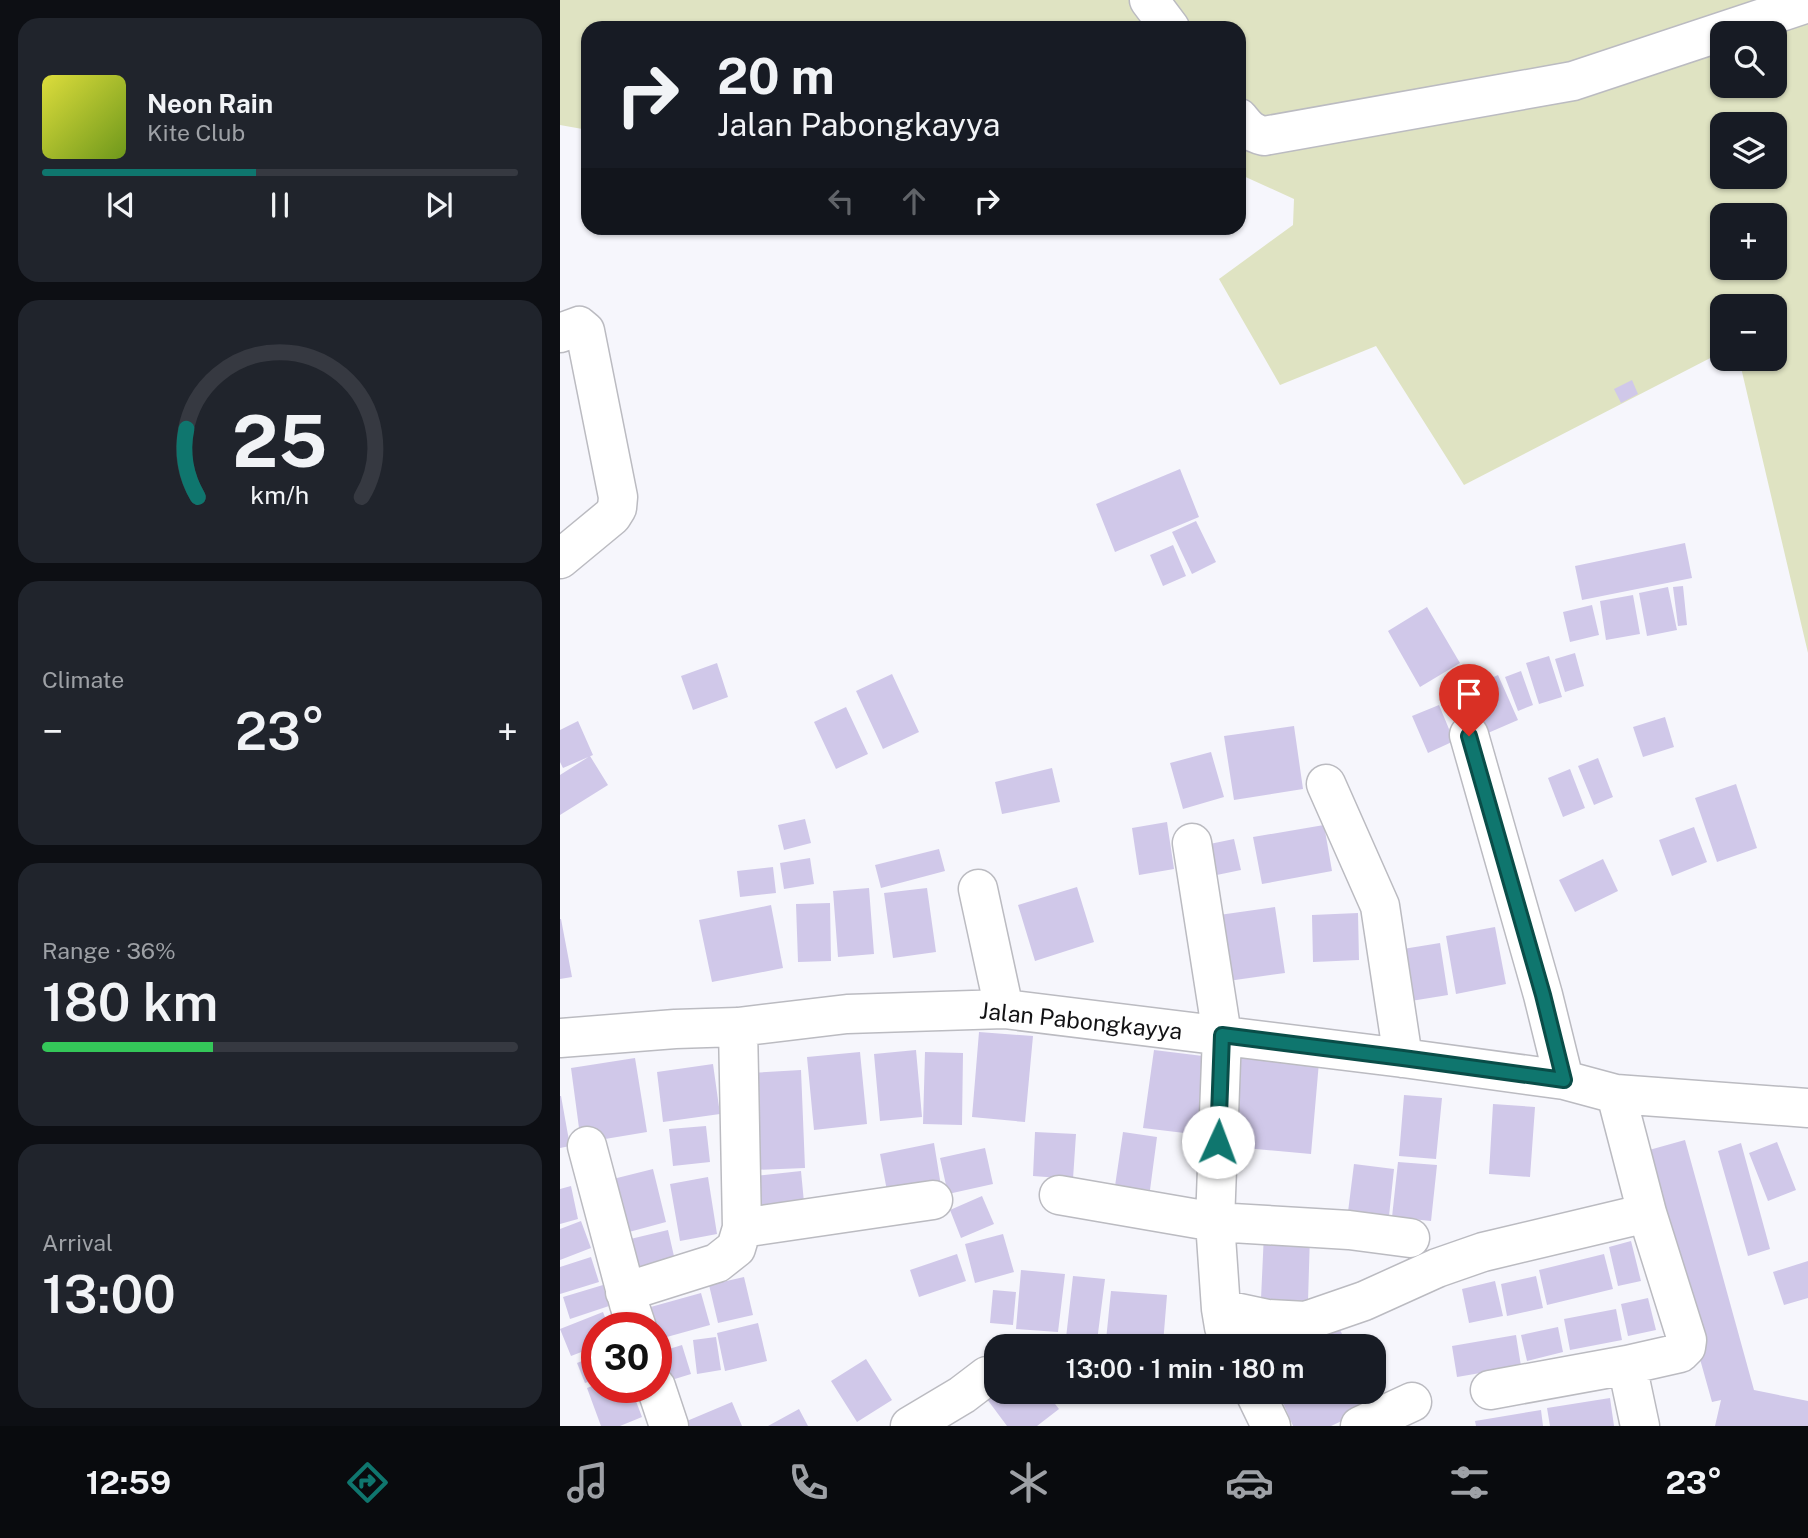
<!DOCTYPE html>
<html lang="en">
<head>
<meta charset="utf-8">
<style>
	:root { --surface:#171b24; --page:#20242c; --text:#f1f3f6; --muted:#9ea1a6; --line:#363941; --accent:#0f766e }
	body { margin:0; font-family:"Public Sans",sans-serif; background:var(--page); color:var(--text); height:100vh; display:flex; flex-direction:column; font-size:26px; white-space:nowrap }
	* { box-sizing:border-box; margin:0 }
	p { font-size:23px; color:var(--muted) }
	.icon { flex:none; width:38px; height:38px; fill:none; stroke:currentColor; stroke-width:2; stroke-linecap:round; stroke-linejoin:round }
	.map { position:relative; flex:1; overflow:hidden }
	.drawer { display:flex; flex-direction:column; gap:18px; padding:18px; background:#0d0f14; width:560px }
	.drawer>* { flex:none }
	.guide { position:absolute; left:21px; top:21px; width:665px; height:214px; border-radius:21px; box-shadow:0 2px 5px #0004; background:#171b24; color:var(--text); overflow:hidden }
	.tools { position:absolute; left:1150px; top:21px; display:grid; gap:14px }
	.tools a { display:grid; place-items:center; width:77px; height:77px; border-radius:14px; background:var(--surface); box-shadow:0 2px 5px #0004; font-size:35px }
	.speed { position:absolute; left:21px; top:1312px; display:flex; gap:14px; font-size:35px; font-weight:700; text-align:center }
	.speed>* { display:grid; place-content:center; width:91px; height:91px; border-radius:50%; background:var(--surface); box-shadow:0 2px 5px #0004; line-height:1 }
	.speed .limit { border:10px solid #d22; background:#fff; color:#111 }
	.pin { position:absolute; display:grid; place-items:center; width:60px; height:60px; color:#fff; margin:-72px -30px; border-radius:50% 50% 50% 0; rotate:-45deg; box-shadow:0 0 7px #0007 }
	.pin .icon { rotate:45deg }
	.me { position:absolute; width:77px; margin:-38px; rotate:2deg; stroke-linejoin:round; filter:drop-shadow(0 0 5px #0008) }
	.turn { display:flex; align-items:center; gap:24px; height:147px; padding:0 21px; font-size:32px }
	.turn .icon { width:91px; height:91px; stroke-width:2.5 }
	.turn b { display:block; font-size:49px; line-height:60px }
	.lanes { display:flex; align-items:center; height:66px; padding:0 21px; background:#0003; justify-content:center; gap:35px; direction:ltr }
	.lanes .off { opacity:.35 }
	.big { font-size:52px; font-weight:600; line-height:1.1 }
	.drawer .tile { flex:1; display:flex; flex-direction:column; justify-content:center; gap:10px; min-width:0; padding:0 24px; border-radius:21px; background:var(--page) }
	.drawer .dial { align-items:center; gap:0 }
	.dial svg { height:182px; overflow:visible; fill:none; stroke:var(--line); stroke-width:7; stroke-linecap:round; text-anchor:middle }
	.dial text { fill:var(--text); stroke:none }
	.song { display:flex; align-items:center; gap:21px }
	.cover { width:84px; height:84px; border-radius:10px; background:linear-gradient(135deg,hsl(60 70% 55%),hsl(80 70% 35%)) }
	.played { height:7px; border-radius:4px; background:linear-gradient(90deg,var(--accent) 45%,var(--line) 45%) }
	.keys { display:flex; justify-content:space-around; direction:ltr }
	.heat { display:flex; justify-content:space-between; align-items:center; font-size:38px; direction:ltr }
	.charge { height:10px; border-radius:5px; background:linear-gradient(90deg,#34c759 36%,var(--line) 0) }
	.trip { position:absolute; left:424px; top:1334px; width:402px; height:70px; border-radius:21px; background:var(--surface); box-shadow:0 2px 5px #0004; font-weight:600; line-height:70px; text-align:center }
	.tab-bar { display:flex; height:112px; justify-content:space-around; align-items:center; background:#090b0e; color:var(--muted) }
	.tab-bar .icon { width:49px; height:49px }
	.tab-bar .selected { color:var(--accent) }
	.tab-bar b { font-size:32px; color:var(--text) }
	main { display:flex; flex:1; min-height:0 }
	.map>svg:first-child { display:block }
</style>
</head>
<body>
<main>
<section class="drawer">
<div class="tile">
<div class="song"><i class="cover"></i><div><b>Neon Rain</b><p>Kite Club</p></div></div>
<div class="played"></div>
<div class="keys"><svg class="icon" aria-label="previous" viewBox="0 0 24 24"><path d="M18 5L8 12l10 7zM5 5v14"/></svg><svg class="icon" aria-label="pause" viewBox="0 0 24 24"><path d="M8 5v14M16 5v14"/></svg><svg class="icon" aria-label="next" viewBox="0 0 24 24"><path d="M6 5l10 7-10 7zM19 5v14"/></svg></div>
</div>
<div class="tile dial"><svg viewBox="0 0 100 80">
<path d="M14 69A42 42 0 1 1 86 69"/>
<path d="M14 69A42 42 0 0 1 9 39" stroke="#0f766e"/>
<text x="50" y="56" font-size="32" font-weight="700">25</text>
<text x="50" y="72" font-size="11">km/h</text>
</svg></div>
<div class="tile"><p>Climate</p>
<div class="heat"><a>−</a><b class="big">23°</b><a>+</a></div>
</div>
<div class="tile"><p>Range · 36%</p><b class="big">180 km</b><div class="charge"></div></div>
<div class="tile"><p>Arrival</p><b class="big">13:00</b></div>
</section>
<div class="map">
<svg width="1248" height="1426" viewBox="0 0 1248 1426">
	<rect width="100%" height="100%" fill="#f6f6fc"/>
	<path fill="#dfe3c2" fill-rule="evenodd" d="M0,0H1248V653L1179,359H1214V306H1162V352L904,485L816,346L720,385L659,279L733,225L734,199L679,174V28H28V130L0,125ZM1162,33H1214V86H1162ZM1162,124H1214V177H1162ZM1162,215H1214V268H1162Z"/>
	<path fill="#d0c8e9" d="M1072,380L1078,394L1061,403L1054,389Z
		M620,469L639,517L555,552L536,504Z
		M636,521L656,562L632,574L612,532Z
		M1125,543L1132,578L1022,600L1015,566Z
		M613,545L626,576L603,586L590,555Z
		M1123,586L1127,625L1118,626L1113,587Z
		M1108,587L1117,630L1087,636L1079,593Z
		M1073,595L1080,634L1046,640L1040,601Z
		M1032,605L1039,635L1010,642L1003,612Z
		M867,607L900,663L860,687L828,631Z
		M1015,653L1024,686L1005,692L995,659Z
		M989,656L1002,697L979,704L966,663Z
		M157,663L168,697L133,710L121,676Z
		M961,671L973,705L958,711L945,677Z
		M332,674L359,732L323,749L296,691Z
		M938,675L958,720L921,736L901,692Z
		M879,705L894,741L868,753L852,716Z
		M286,707L308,754L276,769L254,722Z
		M1105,717L1114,747L1083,757L1073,727Z
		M18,721L33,755L3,768L0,762V730Z
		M734,726L743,789L674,800L664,736Z
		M651,752L664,797L623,809L610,763Z
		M30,756L48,785L0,815V775Z
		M1038,758L1053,797L1034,805L1018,766Z
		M492,768L500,802L442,814L435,782Z
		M1010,769L1025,808L1003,817L988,778Z
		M1176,784L1197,848L1157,862L1135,798Z
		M245,819L251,843L224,850L218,825Z
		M607,822L614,869L579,875L572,828Z
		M764,825L772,871L702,884L693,837Z
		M1134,827L1147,862L1112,876L1099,840Z
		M674,839L681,870L647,877L640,846Z
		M379,849L385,871L321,888L315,865Z
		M250,858L254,884L224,889L220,863Z
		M1043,859L1058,891L1015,912L999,880Z
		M213,867L216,893L180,897L177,871Z
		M517,887L534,942L475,961L458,905Z
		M309,888L314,954L278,957L273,891Z
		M367,888L376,952L333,958L324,893Z
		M270,903L271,961L238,962L236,904Z
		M211,905L223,968L152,982L139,920Z
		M715,907L725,973L661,982L652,916Z
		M798,913L799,960L753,962L752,915Z
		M0,919H1L12,977L0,979Z
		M935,927L946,984L896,994L886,936Z
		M880,943L888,995L851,1001L843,949Z
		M419,1032L473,1036L465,1122L412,1117Z
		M356,1050L362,1117L320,1121L314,1054Z
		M594,1050L651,1057L641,1135L583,1128Z
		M300,1052L307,1124L254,1130L247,1057Z
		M365,1052L403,1053L402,1125L363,1124Z
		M672,1054L759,1062L751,1154L663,1146Z
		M75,1058L87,1132L21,1143L11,1068Z
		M153,1064L160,1114L103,1122L97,1072Z
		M241,1070L245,1168L193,1170L190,1073Z
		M844,1095L882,1098L876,1159L839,1156Z
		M0,1096H1L10,1146L0,1148Z
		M933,1104L975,1107L970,1177L929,1174Z
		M146,1126L150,1162L113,1166L109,1129Z
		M475,1132L516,1134L513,1179L473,1176Z
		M563,1132L597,1137L590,1190L555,1186Z
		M1125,1140L1194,1390L1248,1401V1426H1155L1161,1400L1152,1402L1082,1152Z
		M1217,1142L1236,1190L1208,1201L1189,1153Z
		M374,1143L381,1186L328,1196L320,1154Z
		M1181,1143L1210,1249L1188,1256L1158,1151Z
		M425,1148L433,1184L388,1194L380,1158Z
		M838,1162L877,1165L871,1221L832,1217Z
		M794,1164L834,1169L829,1216L788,1212Z
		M93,1169L106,1222L58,1235L45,1181Z
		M241,1171L245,1213L198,1218L194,1176Z
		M148,1177L157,1234L120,1241L110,1184Z
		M11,1186L18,1219L0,1224V1189Z
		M422,1196L434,1224L401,1238L390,1210Z
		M21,1221L31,1248L0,1260V1229Z
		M108,1230L116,1265L70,1275L62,1241Z
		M704,1233L750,1235L748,1301L701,1299Z
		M443,1234L454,1272L415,1283L405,1244Z
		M1071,1241L1081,1281L1058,1286L1049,1247Z
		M397,1254L406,1281L359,1297L350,1270Z
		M1044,1254L1053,1289L987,1305L979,1270Z
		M31,1257L39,1282L0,1294V1267Z
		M1248,1261V1298L1224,1305L1213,1272Z
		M461,1270L505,1274L498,1332L456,1329Z
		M513,1276L545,1279L537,1341L506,1338Z
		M976,1276L983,1308L947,1316L941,1284Z
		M184,1277L193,1315L158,1323L149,1285Z
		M935,1281L943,1316L909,1323L902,1289Z
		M43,1285L49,1306L10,1319L3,1297Z
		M433,1290L456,1292L453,1325L430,1323Z
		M551,1291L607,1295L603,1344L546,1340Z
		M141,1293L150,1325L96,1340V1328H92L87,1308Z
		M1088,1298L1096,1330L1068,1336L1061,1304Z
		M1056,1309L1062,1340L1010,1350L1004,1319Z
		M43,1312L49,1328H37V1346L11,1356L0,1329Z
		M198,1323L207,1361L165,1371L157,1333Z
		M779,1327L787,1346H736Z
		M998,1327L1003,1352L967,1361L961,1335Z
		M956,1335L961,1366L897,1377L892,1346Z
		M156,1337L161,1370L137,1374L133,1340Z
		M122,1345L131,1374L105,1382L96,1353Z
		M37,1355V1379L25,1383L17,1363Z
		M306,1359L332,1400L297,1422L271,1381Z
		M37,1384V1388H71L82,1417L60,1426H41L27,1388Z
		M421,1391H485L499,1409L477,1426H447Z
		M718,1391H807L814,1406L771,1426H733Z
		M1050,1398L1054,1426H990L987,1408Z
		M172,1402L182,1426H115Z
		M239,1409L248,1426H208Z
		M981,1410L983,1426H916L915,1421Z"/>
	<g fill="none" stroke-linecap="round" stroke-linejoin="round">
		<g stroke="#bbbbc1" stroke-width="41">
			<path id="minor" d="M589,0L610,28
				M679,118C687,128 691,133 704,136L1013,81L1248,3
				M0,333L19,326L25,331L58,497L57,508L52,516L0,559
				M909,735L983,995L1004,1080
				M766,784L820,906L843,1058
				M632,843L662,1035L655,1222L661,1309L664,1327L671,1346
				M418,889L444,1009
				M0,1038L115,1029L178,1027L287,1014L444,1009L843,1058L1004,1080L1056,1094L1248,1108
				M1056,1094L1087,1213L1127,1340L1126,1347L1120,1353L1067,1365L1080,1426
				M27,1146L69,1304L77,1328
				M499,1195L655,1222L789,1230L850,1238
				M182,1228L373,1200
				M65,1292L157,1263L176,1248L182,1228L178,1027
				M661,1309L708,1319L746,1321L804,1301L877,1268L923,1252L1087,1213
				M96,1387L109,1426
				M930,1390L1067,1365
				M694,1391L711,1426
				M350,1426L402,1395L427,1376
				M800,1426L852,1402"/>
		</g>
		<use href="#minor" stroke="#fff" stroke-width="38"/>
	</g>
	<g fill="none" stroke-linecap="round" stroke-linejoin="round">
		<g stroke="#0a4d48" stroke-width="18">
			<path id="route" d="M658,1142L662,1035L843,1058L1004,1080L983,995L909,736"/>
		</g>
		<use href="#route" stroke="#0f766e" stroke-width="12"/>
	</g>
	<g text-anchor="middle" stroke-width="7" stroke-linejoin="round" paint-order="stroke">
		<g font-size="23" fill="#121214" stroke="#fff">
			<text transform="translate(521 1021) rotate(6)" y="8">Jalan Pabongkayya</text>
		</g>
	</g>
</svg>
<div class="tools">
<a><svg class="icon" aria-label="search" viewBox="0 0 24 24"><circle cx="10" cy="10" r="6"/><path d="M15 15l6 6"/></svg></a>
<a><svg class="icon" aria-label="layers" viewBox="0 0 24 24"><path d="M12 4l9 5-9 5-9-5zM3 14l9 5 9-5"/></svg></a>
<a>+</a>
<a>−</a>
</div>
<div class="speed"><div class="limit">30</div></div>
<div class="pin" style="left:909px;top:736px;background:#d93025"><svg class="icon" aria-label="arrive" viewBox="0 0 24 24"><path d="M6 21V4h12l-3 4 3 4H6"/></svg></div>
<svg class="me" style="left:658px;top:1142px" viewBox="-20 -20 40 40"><circle r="19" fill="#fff"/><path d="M0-13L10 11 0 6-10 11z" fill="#0f766e"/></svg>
<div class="trip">13:00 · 1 min · 180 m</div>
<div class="guide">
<div class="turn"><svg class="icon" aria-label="right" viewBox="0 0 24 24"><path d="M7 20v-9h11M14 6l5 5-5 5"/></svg><div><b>20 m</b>Jalan Pabongkayya</div></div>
<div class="lanes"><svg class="icon off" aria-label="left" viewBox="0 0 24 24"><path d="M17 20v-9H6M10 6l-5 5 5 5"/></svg><svg class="icon off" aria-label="ahead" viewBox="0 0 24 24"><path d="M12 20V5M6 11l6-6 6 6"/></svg><svg class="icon" aria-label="right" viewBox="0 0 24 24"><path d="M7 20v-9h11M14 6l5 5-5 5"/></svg></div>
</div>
</div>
</main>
<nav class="tab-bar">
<b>12:59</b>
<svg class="icon selected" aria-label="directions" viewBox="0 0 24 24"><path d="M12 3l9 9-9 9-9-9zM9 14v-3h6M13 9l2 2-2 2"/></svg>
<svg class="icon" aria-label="music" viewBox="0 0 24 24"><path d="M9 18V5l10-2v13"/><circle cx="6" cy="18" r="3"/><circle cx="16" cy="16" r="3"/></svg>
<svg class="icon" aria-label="phone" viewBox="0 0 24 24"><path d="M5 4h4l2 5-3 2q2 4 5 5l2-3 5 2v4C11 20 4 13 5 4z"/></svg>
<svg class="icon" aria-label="climate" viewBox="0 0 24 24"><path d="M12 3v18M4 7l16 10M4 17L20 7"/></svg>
<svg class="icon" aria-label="car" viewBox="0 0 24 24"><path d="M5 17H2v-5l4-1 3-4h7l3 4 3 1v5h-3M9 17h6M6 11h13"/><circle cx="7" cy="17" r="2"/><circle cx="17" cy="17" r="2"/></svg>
<svg class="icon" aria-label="filters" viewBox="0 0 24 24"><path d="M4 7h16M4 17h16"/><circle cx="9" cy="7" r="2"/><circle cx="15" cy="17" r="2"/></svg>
<b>23°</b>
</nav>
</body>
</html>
